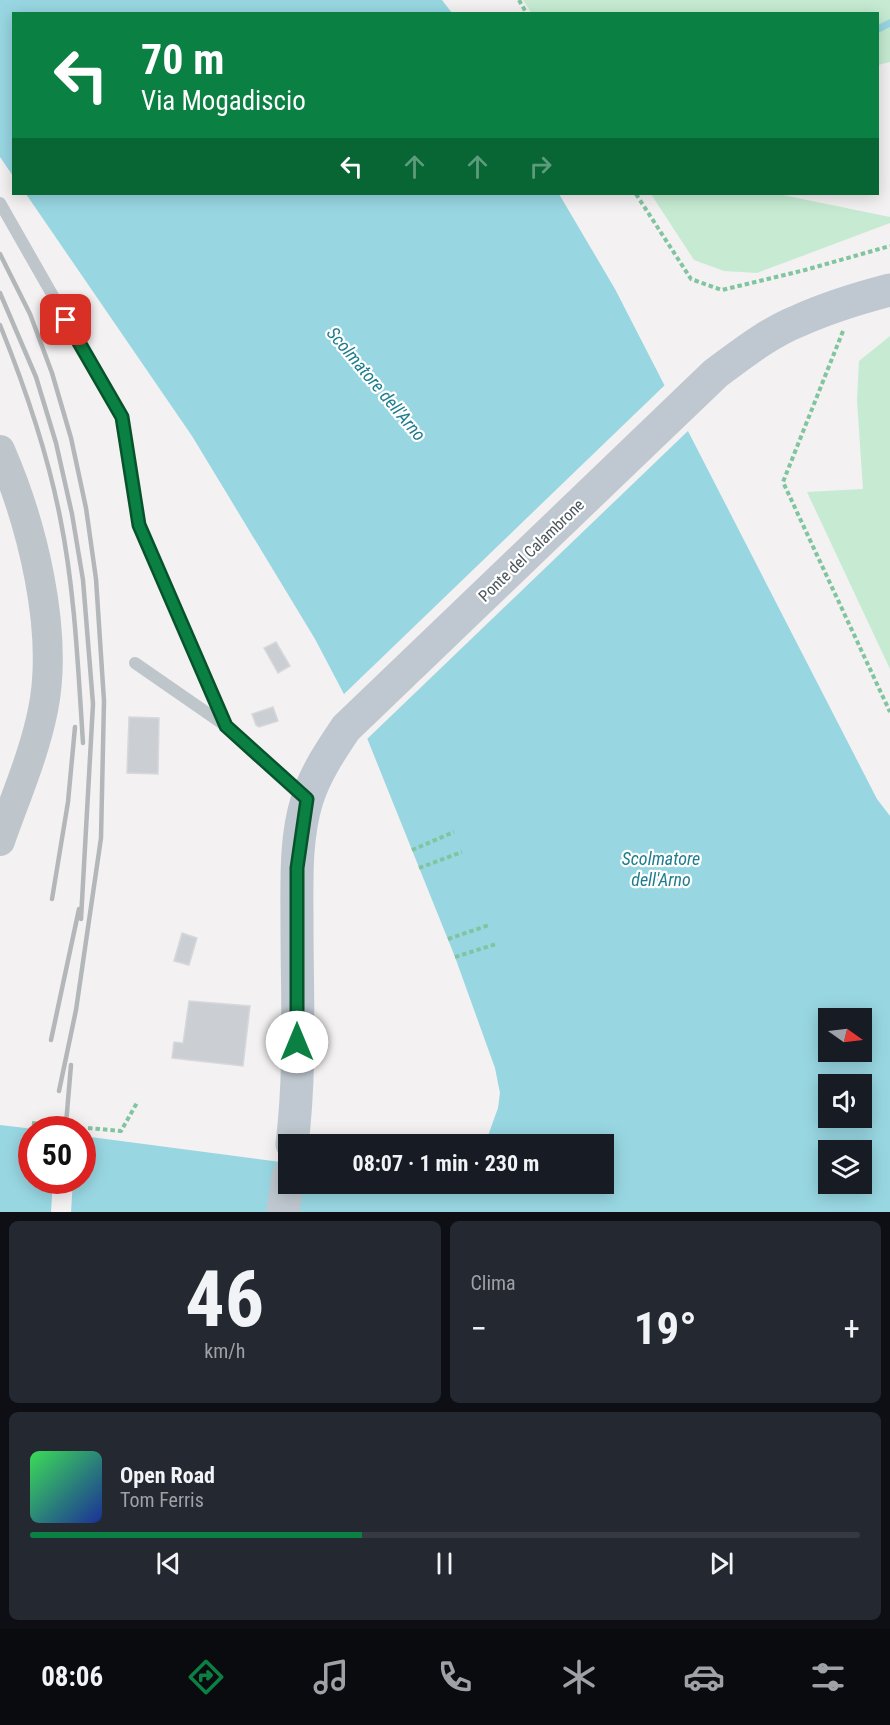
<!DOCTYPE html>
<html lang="it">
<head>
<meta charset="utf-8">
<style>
	:root { --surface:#171b24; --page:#242831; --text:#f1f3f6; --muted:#9ea1a6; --line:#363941; --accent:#0b8043 }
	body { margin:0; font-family:"Roboto Condensed",sans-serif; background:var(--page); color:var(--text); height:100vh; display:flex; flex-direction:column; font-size:22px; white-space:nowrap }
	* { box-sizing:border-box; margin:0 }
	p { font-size:20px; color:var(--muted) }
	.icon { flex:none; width:33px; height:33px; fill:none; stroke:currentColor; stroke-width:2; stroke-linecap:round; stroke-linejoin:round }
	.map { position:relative; height:1212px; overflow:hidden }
	.sheet { display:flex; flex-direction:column; gap:9px; padding:9px; background:#0d0f14; flex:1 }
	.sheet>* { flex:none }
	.hud { position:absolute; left:12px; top:12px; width:867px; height:183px; border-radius:0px; box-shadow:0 3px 15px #0003; background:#0b8043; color:#fff; overflow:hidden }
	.needle { width:39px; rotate:104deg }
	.buttons { position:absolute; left:818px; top:1008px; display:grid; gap:12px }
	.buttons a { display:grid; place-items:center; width:54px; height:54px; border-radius:0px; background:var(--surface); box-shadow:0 3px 15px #0003; font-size:30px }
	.speed { position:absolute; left:18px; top:1116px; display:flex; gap:12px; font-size:30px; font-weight:700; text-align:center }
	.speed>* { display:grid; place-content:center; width:78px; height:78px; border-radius:50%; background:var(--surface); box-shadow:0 3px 15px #0003; line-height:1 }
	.speed .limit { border:9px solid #d22; background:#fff; color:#111 }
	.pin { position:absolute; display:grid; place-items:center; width:51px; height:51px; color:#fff; margin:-26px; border-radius:12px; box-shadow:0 3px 9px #0006 }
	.me { position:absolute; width:66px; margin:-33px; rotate:0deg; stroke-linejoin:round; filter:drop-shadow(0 0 4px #0008) }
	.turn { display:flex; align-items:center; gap:21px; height:126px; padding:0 30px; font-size:27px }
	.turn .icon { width:78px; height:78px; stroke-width:2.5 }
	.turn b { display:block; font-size:42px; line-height:51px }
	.lanes { display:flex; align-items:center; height:57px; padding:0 30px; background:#0003; justify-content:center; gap:30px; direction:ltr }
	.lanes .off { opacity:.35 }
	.big { font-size:45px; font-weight:700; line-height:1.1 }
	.sheet .card { flex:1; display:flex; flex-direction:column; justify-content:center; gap:9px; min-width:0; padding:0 21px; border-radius:9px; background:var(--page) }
	.sheet .dial { align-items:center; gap:0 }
	.dial b { font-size:78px; line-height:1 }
	.song { display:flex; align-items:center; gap:18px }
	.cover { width:72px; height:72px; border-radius:9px; background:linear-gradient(135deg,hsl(130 70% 55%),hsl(230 70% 35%)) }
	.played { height:6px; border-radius:3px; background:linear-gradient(90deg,var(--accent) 40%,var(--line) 40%) }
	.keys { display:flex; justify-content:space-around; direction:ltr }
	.heat { display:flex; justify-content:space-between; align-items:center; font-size:33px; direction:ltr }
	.sheet .tiles { flex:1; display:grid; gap:9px; grid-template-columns:1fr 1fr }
	.card:last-child { grid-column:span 2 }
	.trip { position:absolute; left:278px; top:1134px; width:336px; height:60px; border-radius:0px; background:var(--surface); box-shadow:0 3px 15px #0003; font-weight:700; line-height:60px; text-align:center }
	.dock { display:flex; height:96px; justify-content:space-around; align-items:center; background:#090b0e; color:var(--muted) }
	.dock .icon { width:42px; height:42px }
	.dock .on { color:var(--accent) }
	.dock b { font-size:27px; color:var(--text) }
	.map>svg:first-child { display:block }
</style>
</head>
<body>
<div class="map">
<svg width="890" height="1212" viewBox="0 0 890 1212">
	<rect width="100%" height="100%" fill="#f3f1f1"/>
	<path fill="#c6ebd2" d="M523,0H890V62L878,65V14H532Z
		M651,194H778L890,217V223L757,273L724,271L694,260Z
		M890,336V669L807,492L863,489L857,400L859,361Z"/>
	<path fill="#98d7e2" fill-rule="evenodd" d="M0,0H442L452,13L14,14L13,176L0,157Z
		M26,194H559L615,289L877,799L890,816V1212H0V1125L34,1129L32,1130V1180H82L83,1136L288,1163V1184H603V1144H485L498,1108L500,1093L495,1068L455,957L367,738L315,639L192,436ZM828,1018H861V1052H828ZM828,1084H861V1118H828ZM828,1150H861V1184H828Z"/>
	<path fill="#f3f1f1" d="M667,383L690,429L365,741L342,696Z
		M53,1181H73L71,1212H51Z"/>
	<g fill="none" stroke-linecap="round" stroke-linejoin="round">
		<path stroke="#98d7e2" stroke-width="7" d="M878,29L890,23"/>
	</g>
	<path fill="#cbced3" stroke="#d6d8db" stroke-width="1.5" d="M276,642L290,666L278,673L264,648Z
		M273,707L278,721L259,727L256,725L252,714Z
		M129,717L159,718L158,774L127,773Z
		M182,933L197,938L189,965L174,961Z
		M189,1001L250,1006L243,1066L172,1058L174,1042L183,1043Z"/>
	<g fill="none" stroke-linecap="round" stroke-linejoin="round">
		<path stroke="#81c5a0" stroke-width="4" stroke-dasharray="4.5 3" stroke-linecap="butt" d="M519,0L527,14
			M636,194L691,279L722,290L805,270L890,246
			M843,331L783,482L890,712
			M412,850L454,832
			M419,868L462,852
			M448,939L489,925
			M455,957L496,944
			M32,1123L52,1125
			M88,1128L121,1131L138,1101"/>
		<path stroke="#bec6cc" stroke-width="12" d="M0,203L122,417L139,525L226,726
			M135,663L226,726L306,798"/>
		<path stroke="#bec6cc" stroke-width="30" d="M0,450C32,523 59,631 43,710C34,755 15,798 0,841"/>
		<path stroke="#bfc8d0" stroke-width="33" d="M292,1144C301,1071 297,996 297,922C297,881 295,839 307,800C315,774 331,750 346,728L716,373C742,354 768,333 798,321C827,308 859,298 890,290
			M283,1212L288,1176"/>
		<path stroke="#b4b7ba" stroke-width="4.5" d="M0,254L30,314L52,373L71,438L86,508L96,579L104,701L101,838L76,1010L59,1091
			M0,293L36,377L56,443L72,514L83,580L93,704L81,919
			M0,325C25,387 47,451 60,517C75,591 78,668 83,743
			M52,899L68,802L75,727
			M51,1040L79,909
			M66,1124L71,1065"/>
	</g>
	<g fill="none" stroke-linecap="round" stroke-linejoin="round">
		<g stroke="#07532c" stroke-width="15">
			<path id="route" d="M66,320L122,417L139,525L226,726L307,799L297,868V1042"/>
		</g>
		<use href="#route" stroke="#0b8043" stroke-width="10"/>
	</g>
	<g text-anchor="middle" stroke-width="4.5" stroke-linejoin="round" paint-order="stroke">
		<g font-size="16" fill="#4b555c" stroke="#fff">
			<text transform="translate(531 550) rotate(-44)" y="6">Ponte del Calambrone</text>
		</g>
		<g font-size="18" font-style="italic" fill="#1d7d8e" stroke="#fff">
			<text transform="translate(376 384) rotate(50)" y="6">Scolmatore dell'Arno</text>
			<text x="661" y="865">Scolmatore<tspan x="661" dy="21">dell'Arno</tspan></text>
		</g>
	</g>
</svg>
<div class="buttons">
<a><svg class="needle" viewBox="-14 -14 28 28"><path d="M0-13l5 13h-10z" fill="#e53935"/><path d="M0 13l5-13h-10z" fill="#9ea1a6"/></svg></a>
<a><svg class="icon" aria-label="sound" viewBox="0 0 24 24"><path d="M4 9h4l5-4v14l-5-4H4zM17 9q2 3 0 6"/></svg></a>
<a><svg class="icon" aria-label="layers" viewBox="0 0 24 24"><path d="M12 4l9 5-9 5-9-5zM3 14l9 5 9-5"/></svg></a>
</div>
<div class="speed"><div class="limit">50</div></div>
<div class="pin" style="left:66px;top:320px;background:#d93025"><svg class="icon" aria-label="arrive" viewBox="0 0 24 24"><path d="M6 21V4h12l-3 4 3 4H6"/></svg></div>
<svg class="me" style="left:297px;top:1042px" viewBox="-20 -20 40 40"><circle r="19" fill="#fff"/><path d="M0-13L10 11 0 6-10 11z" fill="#0b8043"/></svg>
<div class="trip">08:07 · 1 min · 230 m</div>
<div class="hud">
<div class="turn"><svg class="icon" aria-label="left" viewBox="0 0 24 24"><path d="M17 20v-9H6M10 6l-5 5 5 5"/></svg><div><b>70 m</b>Via Mogadiscio</div></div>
<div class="lanes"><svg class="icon" aria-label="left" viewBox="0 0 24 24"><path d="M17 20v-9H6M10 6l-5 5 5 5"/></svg><svg class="icon off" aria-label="ahead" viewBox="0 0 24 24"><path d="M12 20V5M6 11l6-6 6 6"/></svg><svg class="icon off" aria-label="ahead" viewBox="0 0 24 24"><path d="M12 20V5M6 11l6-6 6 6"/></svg><svg class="icon off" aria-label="right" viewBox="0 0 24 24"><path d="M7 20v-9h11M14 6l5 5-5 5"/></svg></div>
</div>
</div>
<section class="sheet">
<div class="tiles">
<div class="card dial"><b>46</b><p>km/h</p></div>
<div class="card"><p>Clima</p>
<div class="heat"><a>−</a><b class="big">19°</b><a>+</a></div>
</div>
<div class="card">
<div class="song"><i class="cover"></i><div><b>Open Road</b><p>Tom Ferris</p></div></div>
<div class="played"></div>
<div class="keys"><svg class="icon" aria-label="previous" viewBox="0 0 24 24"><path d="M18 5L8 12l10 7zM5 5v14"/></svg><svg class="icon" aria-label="pause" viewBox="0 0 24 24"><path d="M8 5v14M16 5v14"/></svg><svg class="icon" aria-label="next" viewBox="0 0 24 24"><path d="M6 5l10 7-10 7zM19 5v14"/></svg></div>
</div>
</div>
</section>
<nav class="dock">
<b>08:06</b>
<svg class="icon on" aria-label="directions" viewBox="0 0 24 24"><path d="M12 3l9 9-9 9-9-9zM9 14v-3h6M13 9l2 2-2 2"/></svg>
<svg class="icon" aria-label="music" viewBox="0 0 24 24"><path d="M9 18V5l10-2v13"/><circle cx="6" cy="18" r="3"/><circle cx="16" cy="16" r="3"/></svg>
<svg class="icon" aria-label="phone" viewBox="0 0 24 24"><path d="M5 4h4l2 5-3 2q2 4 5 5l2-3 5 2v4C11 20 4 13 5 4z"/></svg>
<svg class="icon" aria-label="climate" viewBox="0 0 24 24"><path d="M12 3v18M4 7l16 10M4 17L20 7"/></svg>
<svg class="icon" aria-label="car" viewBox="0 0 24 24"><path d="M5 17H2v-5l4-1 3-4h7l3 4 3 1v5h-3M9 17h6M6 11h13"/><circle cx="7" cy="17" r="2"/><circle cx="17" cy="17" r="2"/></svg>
<svg class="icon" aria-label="filters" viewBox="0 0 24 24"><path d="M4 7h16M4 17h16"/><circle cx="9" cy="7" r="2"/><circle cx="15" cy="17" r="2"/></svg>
</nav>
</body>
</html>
